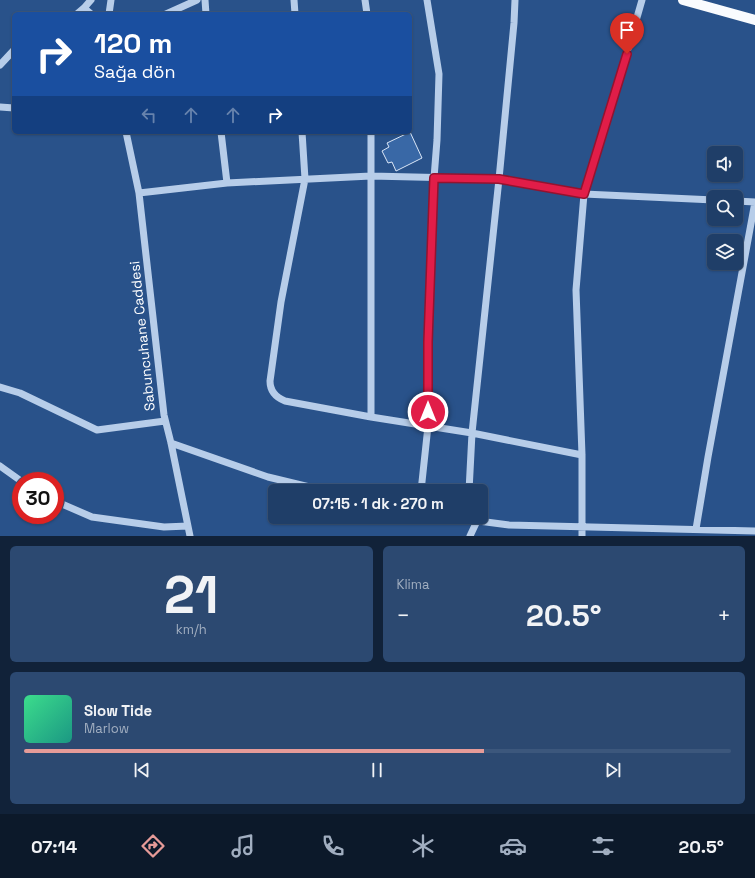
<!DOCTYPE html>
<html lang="tr">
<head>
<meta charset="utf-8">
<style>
	:root { --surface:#1f3e68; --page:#2c4971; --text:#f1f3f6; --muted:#a1aec0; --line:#3c577c; --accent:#e69b98 }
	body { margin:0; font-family:"Space Grotesk",sans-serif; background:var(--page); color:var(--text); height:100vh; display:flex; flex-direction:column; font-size:15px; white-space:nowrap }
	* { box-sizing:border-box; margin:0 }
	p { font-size:13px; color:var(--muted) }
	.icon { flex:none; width:22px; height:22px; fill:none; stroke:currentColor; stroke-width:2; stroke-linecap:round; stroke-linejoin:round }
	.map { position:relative; height:536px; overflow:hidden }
	.drawer { display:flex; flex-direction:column; gap:10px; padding:10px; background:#112239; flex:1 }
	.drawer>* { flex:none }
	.hud { position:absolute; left:12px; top:12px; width:400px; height:122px; border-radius:6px; box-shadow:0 1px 3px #0004,0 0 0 1px var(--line); background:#1a4fa0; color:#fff; overflow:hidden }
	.controls { position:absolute; left:707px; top:146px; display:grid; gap:8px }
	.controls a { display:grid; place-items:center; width:36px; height:36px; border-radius:6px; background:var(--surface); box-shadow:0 1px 3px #0004,0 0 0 1px var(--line); font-size:20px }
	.speed { position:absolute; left:12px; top:472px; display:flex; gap:8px; font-size:20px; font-weight:700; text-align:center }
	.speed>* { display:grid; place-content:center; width:52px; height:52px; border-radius:50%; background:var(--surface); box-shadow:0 1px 3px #0004,0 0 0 1px var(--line); line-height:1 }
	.speed .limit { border:6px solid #d22; background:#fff; color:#111 }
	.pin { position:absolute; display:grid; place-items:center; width:34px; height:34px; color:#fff; margin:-41px -17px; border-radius:50% 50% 50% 0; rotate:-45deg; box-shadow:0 0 4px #0007 }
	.pin .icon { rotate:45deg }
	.me { position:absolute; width:44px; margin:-22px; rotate:0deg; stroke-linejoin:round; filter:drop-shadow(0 0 3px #0008) }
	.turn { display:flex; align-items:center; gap:14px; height:84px; padding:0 16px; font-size:18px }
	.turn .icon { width:52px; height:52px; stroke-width:2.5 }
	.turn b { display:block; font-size:28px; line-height:34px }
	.lanes { display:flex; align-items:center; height:38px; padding:0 16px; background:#0003; justify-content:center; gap:20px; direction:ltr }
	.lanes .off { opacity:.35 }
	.big { font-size:30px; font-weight:800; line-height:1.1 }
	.drawer .widget { flex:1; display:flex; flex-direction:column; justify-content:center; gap:6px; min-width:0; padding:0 14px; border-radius:6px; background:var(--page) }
	.drawer .dial { align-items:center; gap:0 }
	.dial b { font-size:52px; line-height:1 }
	.song { display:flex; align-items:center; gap:12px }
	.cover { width:48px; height:48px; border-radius:6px; background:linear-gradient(135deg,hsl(150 70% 55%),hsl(170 70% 35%)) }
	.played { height:4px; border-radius:2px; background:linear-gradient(90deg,var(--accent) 65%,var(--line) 65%) }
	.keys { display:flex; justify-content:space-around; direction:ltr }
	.heat { display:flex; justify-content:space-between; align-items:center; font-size:22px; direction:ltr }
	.drawer .tiles { flex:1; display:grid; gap:10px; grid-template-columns:1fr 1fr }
	.widget:last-child { grid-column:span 2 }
	.trip { position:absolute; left:268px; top:484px; width:220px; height:40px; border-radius:6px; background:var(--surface); box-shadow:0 1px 3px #0004,0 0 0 1px var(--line); font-weight:800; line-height:40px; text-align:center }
	.dock { display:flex; height:64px; justify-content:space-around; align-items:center; background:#0c192a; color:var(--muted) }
	.dock .icon { width:28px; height:28px }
	.dock .active { color:var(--accent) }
	.dock b { font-size:18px; color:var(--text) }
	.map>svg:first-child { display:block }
</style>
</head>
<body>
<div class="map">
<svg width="755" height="536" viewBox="0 0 755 536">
	<rect width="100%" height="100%" fill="#29528a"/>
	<path fill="#3968a6" stroke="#dbe7f7" d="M410,132L422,158L396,171L392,162L388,163L382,151L389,147L387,143Z"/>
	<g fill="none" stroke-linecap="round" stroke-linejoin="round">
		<path stroke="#b7cde9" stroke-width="7" d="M205,0L206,14
			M294,0L295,14
			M365,0L367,14
			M84,8L91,14
			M77,14L84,8L91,0
			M109,14L111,0
			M166,14L197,0
			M0,65L14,50
			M0,107L14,108
			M126,132L139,193L164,415L171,443L190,536
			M221,132L227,183
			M302,132L305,179L281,302L270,381C270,391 275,397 285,401L371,417L472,433L582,455
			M371,132V417
			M139,193L227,183L371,176L499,179L584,194L714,200
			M736,201L755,202
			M0,387L20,393L97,430L165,421
			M171,443L268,477L326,491
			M0,466L21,481
			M421,491L428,426V342L434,178L437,140L439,74L427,0
			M469,491L472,433L499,179L514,23L515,0
			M55,501L92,517L164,527L188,526
			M448,517L509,525L755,531
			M696,529L708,457L755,202
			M470,536L477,521L476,518
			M582,536V455L576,290L584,194L615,94L642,0"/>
		<path stroke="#f9fbfe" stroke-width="10" d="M683,0L755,20"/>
	</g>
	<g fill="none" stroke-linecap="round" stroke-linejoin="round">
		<g stroke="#92132f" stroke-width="10">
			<path id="route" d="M428,412V342L434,178L499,179L584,194L627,54"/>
		</g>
		<use href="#route" stroke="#e11d48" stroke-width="7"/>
	</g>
	<g text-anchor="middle" stroke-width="4" stroke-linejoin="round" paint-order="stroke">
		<g font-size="14" fill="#fff" stroke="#29528a">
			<text transform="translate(142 336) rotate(-96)" y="5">Sabuncuhane Caddesi</text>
		</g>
	</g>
</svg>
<div class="controls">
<a><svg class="icon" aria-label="sound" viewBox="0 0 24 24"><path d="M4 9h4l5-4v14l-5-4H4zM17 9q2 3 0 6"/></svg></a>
<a><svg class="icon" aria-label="search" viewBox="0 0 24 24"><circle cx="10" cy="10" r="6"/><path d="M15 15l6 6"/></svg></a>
<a><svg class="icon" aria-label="layers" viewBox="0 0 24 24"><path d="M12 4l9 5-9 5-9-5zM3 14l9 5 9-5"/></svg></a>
</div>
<div class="speed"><div class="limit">30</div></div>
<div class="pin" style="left:627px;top:54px;background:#d93025"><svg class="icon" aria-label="arrive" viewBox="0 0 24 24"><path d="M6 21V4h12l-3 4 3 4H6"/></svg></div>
<svg class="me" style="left:428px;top:412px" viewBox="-20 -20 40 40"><circle r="17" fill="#e11d48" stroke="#fff" stroke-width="3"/><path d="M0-11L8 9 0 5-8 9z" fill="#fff"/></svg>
<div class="trip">07:15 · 1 dk · 270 m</div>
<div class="hud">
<div class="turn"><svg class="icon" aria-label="right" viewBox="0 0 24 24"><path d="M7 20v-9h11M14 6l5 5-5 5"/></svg><div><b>120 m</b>Sağa dön</div></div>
<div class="lanes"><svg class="icon off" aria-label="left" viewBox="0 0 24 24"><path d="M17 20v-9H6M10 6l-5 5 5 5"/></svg><svg class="icon off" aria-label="ahead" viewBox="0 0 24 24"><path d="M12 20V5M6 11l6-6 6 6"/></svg><svg class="icon off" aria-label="ahead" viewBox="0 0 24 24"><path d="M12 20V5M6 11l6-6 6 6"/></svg><svg class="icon" aria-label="right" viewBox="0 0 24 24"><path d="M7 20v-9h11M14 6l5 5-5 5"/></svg></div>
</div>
</div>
<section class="drawer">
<div class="tiles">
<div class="widget dial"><b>21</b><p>km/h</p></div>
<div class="widget"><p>Klima</p>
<div class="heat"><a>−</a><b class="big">20.5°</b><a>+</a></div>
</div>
<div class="widget">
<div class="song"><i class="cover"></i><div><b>Slow Tide</b><p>Marlow</p></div></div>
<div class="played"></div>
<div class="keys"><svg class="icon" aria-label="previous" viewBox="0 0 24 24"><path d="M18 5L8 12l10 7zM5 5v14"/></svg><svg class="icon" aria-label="pause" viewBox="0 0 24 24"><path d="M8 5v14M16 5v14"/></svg><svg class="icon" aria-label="next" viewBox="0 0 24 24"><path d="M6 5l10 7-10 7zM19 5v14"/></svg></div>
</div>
</div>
</section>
<nav class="dock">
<b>07:14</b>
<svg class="icon active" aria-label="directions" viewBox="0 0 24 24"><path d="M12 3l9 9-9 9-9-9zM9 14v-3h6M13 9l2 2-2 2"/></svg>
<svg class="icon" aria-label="music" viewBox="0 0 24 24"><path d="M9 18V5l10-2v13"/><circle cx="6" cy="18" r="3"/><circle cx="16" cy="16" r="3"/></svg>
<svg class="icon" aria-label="phone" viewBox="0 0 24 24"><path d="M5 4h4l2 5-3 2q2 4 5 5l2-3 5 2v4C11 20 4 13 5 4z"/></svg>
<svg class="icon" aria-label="climate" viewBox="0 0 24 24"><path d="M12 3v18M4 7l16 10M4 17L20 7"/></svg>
<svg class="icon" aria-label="car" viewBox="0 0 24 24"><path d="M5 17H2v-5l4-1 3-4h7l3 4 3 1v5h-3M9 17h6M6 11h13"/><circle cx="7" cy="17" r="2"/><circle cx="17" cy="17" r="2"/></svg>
<svg class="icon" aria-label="filters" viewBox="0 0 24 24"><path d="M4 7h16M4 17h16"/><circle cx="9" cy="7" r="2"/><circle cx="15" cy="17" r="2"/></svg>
<b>20.5°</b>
</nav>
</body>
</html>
